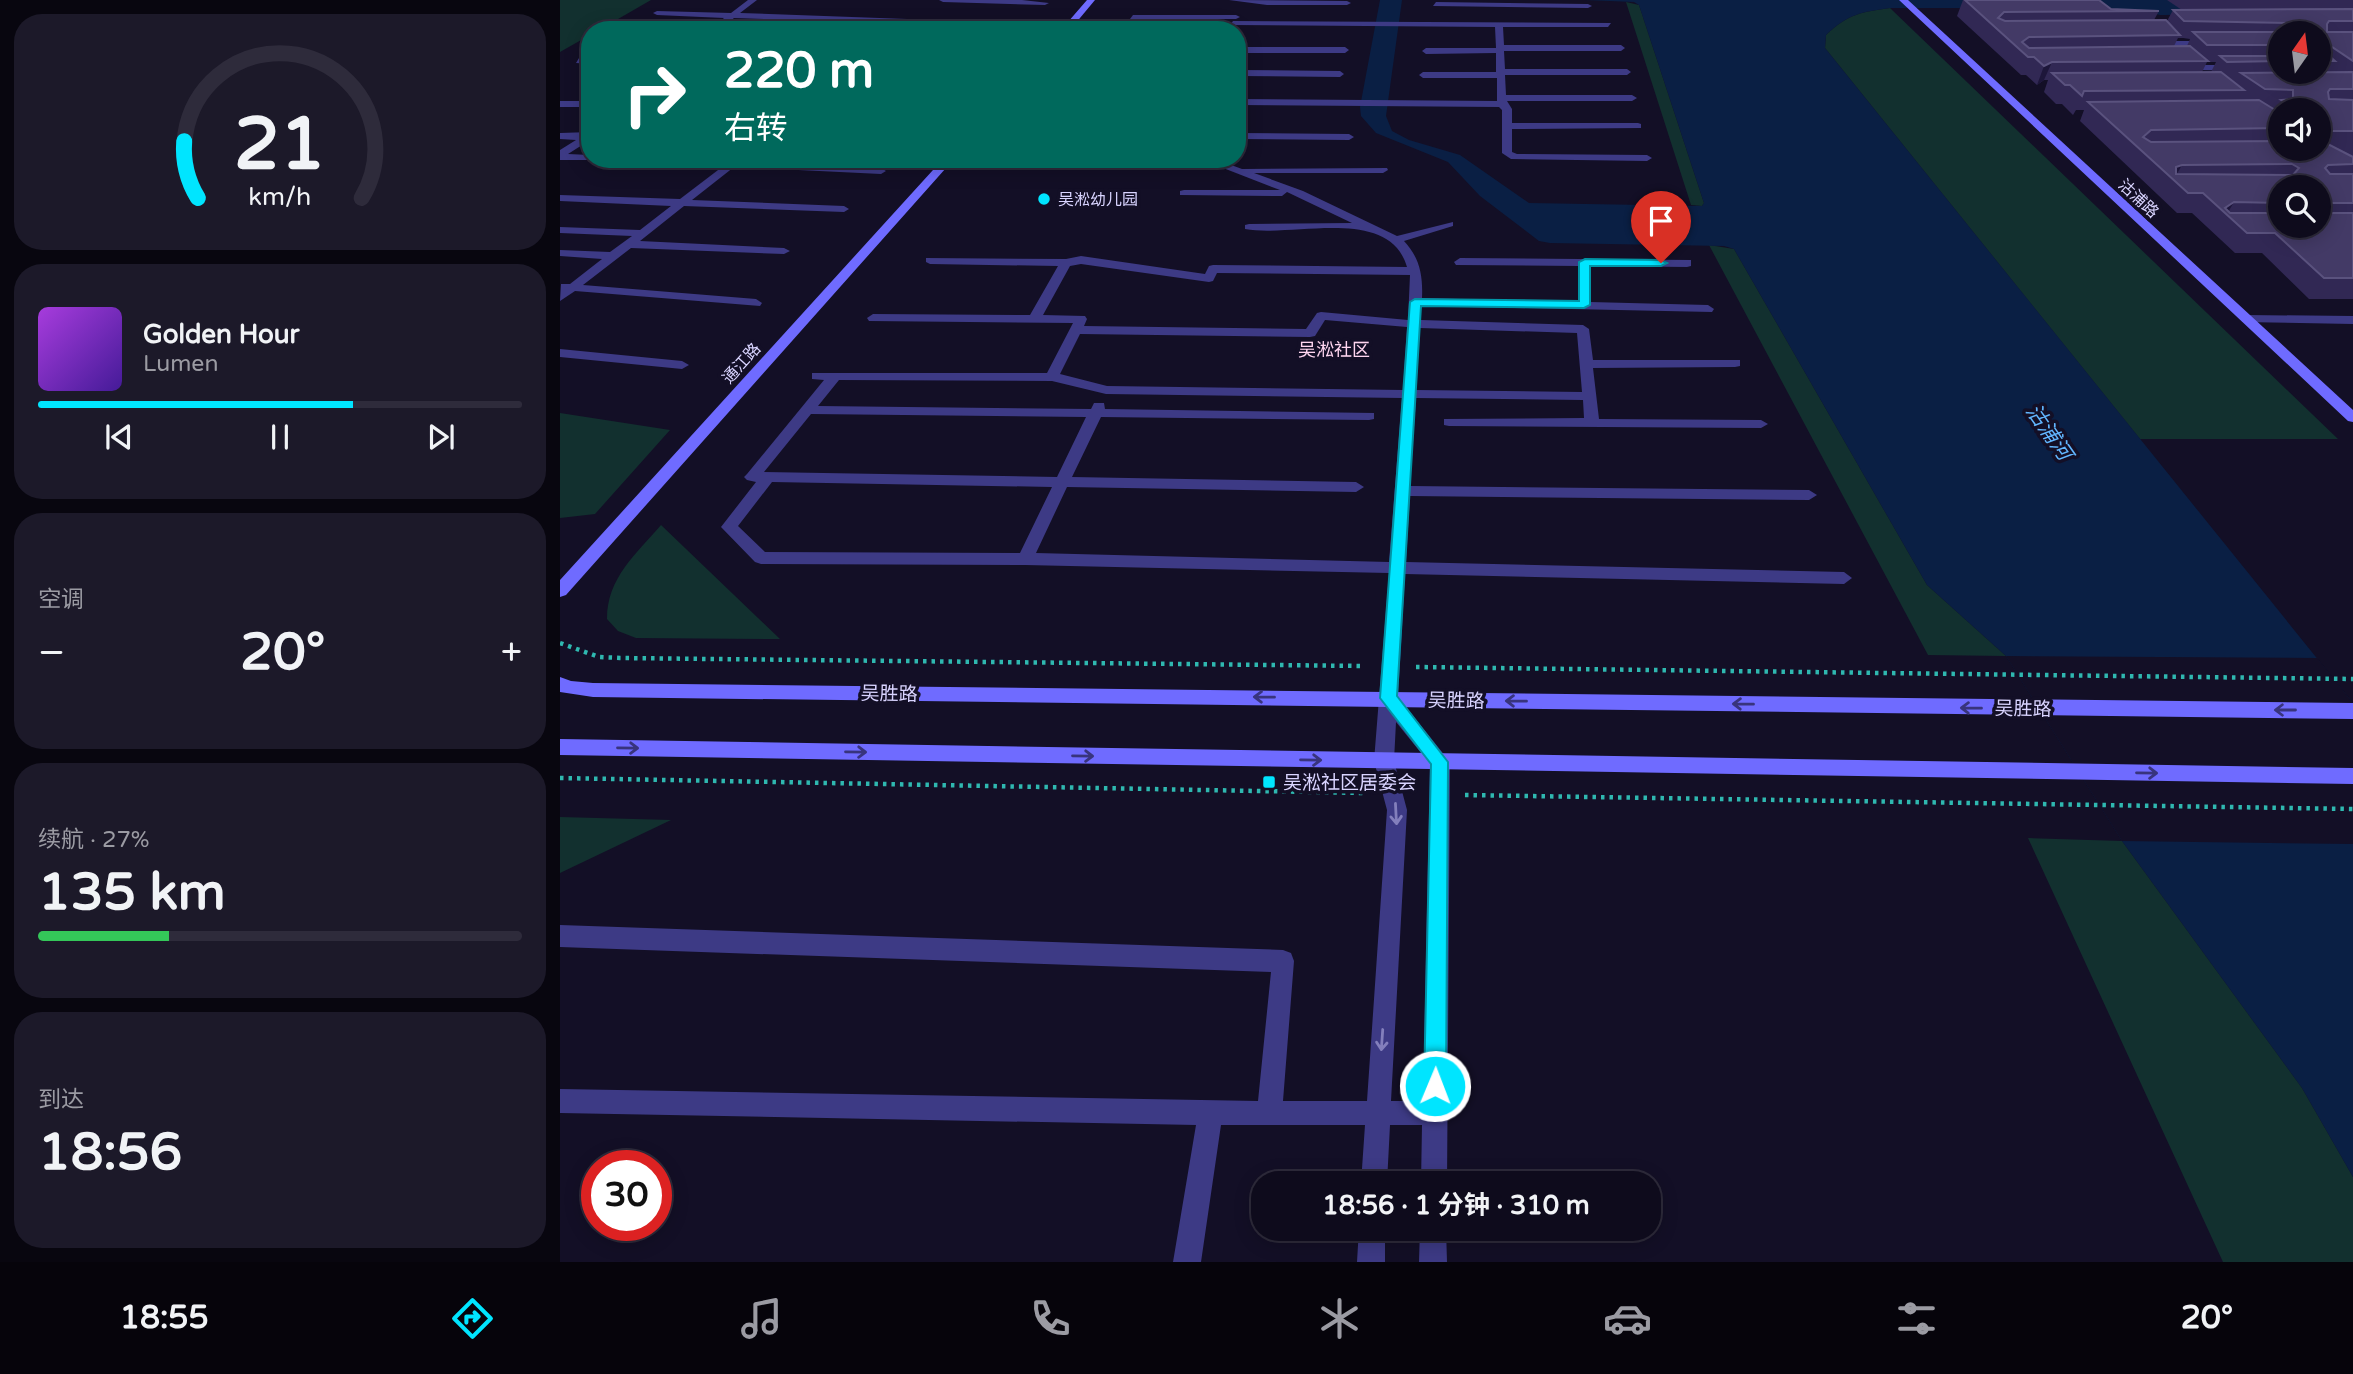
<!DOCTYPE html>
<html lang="zh">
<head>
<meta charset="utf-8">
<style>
	:root { --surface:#0e0b1c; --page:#1c1929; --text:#f1f3f6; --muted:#9b9ba3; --line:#2e2b3b; --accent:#00e5ff }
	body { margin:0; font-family:"Varela Round","Noto Sans SC",sans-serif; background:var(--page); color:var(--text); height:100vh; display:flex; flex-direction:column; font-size:26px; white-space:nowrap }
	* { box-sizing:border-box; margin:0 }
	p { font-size:23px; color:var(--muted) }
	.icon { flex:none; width:38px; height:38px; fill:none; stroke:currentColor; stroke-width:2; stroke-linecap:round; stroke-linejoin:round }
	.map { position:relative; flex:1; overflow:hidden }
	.panel { display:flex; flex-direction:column; gap:14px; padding:14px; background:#08060f; width:560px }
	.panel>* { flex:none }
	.top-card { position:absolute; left:21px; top:21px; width:665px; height:147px; border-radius:28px; box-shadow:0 4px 18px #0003,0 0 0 2px var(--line); background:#00695c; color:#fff; overflow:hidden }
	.needle { width:46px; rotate:14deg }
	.fabs { position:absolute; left:1708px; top:21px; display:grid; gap:14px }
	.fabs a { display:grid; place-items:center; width:63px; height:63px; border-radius:50%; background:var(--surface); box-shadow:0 4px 18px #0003,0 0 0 2px var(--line); font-size:35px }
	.speed { position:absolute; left:21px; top:1150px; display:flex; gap:14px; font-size:35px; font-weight:700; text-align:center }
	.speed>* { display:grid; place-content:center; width:91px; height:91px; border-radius:50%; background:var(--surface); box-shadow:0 4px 18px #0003,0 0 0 2px var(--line); line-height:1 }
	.speed .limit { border:10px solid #d22; background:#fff; color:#111 }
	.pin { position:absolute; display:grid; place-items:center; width:60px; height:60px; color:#fff; margin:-72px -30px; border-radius:50% 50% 50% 0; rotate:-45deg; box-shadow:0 0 7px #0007 }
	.pin .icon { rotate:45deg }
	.me { position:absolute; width:77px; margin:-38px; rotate:1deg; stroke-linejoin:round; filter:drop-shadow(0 0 5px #0008) }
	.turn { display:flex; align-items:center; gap:24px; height:147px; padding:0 28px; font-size:32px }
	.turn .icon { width:91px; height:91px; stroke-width:2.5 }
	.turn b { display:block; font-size:49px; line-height:60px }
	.big { font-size:52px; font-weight:700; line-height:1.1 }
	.panel .card { flex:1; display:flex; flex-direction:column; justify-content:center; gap:10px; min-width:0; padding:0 24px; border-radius:28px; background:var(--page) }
	.panel .dial { align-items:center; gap:0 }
	.dial svg { height:182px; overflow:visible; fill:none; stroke:var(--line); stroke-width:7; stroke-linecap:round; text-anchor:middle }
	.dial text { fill:var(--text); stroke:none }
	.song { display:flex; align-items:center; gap:21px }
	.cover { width:84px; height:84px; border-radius:10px; background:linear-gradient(135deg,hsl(280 70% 55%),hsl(260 70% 35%)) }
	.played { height:7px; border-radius:4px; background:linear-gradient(90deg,var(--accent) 65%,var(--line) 65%) }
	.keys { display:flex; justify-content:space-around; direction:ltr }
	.heat { display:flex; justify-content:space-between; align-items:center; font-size:38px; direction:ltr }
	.charge { height:10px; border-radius:5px; background:linear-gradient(90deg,#34c759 27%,var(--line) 0) }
	.trip { position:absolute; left:691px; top:1171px; width:410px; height:70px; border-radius:28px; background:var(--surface); box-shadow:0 4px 18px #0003,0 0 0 2px var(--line); font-weight:700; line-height:70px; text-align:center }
	.menu { display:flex; height:112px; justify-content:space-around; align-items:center; background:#06040b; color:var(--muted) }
	.menu .icon { width:49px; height:49px }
	.menu .current { color:var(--accent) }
	.menu b { font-size:32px; color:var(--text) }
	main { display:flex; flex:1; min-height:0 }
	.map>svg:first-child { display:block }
</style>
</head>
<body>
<main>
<section class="panel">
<div class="card dial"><svg viewBox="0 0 100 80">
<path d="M14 69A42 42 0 1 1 86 69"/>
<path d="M14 69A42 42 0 0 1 8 44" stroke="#00e5ff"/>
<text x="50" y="56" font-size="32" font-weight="700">21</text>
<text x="50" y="72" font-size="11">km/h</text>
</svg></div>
<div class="card">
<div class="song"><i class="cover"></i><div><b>Golden Hour</b><p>Lumen</p></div></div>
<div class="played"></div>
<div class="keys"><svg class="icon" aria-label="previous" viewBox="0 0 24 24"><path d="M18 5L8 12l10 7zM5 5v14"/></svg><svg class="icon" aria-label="pause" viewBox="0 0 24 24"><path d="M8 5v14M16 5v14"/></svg><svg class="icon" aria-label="next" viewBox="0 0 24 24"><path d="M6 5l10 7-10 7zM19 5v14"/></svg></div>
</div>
<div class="card"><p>空调</p>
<div class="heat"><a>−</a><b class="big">20°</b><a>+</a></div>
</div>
<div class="card"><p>续航 · 27%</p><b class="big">135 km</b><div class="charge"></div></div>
<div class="card"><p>到达</p><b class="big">18:56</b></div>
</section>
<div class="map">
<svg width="1793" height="1262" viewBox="0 0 1793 1262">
	<rect width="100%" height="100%" fill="#130f26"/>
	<path fill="#12302f" d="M0,0H91L39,30H30V35L0,52Z
		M1066,2L1079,5L1144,203L1142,206L1131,205Z
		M1330,8L1778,439H1580L1265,48L1266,35C1288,14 1301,12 1330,8Z
		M1149,245L1174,249L1367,585L1446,656L1368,655Z
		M0,413L110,430L35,514L0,518Z
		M101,525L220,639L76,638L58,631L47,619C47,578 76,554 101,525Z
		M0,817L111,820L0,873Z
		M1468,838L1562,841L1742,1088L1793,1177V1262H1663Z"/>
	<path fill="#0a1f44" d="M820,0H842L826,116L832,131L849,140L900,155L969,203L1142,206L1144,203L1079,5L1074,2L1025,0H1793V14L1600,15L1579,10L1532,8H1330C1301,12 1288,14 1266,35L1265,48L1793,703V1177L1742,1088L1562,841L1446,656L1367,585L1174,249L1164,246L990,243L979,241L920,196L888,162L816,133L801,116L800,107Z"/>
	<path fill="#130f26" d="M1446,656L1757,658L1793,703V844L1562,841Z"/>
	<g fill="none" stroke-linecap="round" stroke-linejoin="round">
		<path stroke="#2fb8b0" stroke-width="4.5" stroke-dasharray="3.5 5" stroke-linecap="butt" d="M0,643L39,657L60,658L805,666
			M856,667L1793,679
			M0,778L805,793
			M905,795L1793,809"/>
		<path fill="#3d3a85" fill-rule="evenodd" d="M188,0H197L180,13L459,23L463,25L459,27L174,18L159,30H149L164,18L97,15L93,13L97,11L171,13Z
			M379,0H462L489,3L485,5L383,2Z
			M669,0L787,1L791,3L787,5H707Z
			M876,2L1028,4L1032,6L1028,8L873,6Z
			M573,15H676L680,17L676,19H570Z
			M673,21L1051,23L1048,27H943L944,45H1061L1065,48L1061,51H944L945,69H1067L1071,72L1067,75H945L946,95H1072L1077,98L1072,101H947L952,109V123H1078L1081,124V128L952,129V152L957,154L1087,155L1092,158L1087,161L951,159L942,153V110L939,107L677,105V99L937,101V78H863L859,75L863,72H936V53L866,54L862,51L866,48H936L935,27L670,25Z
			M1610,41H1650L1654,44L1650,47L1607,46Z
			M677,47H785L789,50L785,53H677Z
			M19,58H30V64L16,63Z
			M1635,65H1720V71L1632,70L1631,68Z
			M677,70L780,71L784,74L780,77L677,76Z
			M0,101H30V107H0Z
			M30,132V140L8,154L30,155V159L34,160H0V150L16,140L0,139V133Z
			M677,133L789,134L794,137L789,140L677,139Z
			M50,159H180L181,162L321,168L326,171L321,174L174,167L132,200L284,206L289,209L284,212L124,206L80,241L224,248L230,251L224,254L71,248L23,285L196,299L202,303L200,306L15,291L0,301L1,284H10L42,259L0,256V250L50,252L72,236L0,233V227L80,230L111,206L0,201V195L120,199L162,167L55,162Z
			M640,159H655L682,169L827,168L828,170L823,173H694L743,191L837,236L893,222V226L844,241C860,258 863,276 862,298L1018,302L1019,266L896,265L894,262L900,258L1131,260V266L1127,267L1031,266L1030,302L1148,305L1154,309L1152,312L861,306V320L1023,325L1029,329L1033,360H1180V366L1175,367L1033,368L1039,419L1201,420L1208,424L1201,428L889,426L884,425V419L1024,418L1023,400L856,398L850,486L1249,490L1257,495L1249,500L850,496L846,562L1284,572L1292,578L1284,584L845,574L838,697L890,762L887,1183H861L862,1125H830L827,1183H801L805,1125H661L641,1262H613L636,1125L0,1113V1089L698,1101L711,972L0,947V925L723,950L731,953L734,961L723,1101H807L827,810L814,761L829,573L465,565L201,564L195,562L161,527L196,482L187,480L184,477L187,474L264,380L252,379V373H487L513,323L309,321L307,318L313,314L470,315L498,266L370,264L366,262V258L506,259L521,256L645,274L649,266L653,265L847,267C829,205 733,238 685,229V225L689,224L792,223L727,192L722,196L620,195V191L624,190H720ZM521,264L649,282L653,281L657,273L850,275L848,320L761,312L757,313L746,329L524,326L527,319L525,316L483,315L510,266ZM765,320L847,327L843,390L547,386L500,374L520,334L750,337L755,336ZM860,328L1017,333L1022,392L856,390ZM279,380L492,381L546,394L842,398L829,562L476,553L507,487L796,492L804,487L796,482L512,477L541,417L809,420L814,419V413L545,409L544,403H534L531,409L258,406ZM251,414L526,417L497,477L204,472ZM212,482L492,487L460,553L205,552L178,526ZM836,722L870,764L863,1101H831L847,810L834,761Z
			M1686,315L1793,316V324L1682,322V316Z
			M0,349L122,361L129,365L122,369L0,357Z
			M799,1228H825V1262H797Z
			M860,1228H886L887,1262H859Z"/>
		<path fill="#6f6bff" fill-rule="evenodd" d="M527,0H535L510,30H501Z
			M1339,0H1348L1793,410V422L1788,421Z
			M383,159H394L6,595L0,597V580Z
			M0,677L11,681L33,683L1793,703V719L33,697L0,692Z
			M0,739L1793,768V784L0,755Z"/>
	</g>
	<path fill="#312854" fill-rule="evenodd" d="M1403,0H1539L1551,9L1599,11L1594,20L1607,21L1613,10H1622L1607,0H1793V299H1749L1702,253H1675L1632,213H1617L1520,121L1524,110H1516L1513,115L1502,104H1496L1484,92L1488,80H1484L1477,85L1466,75H1461L1397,16ZM1720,33H1759V72H1720ZM1618,38H1623L1630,39L1627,46H1614ZM1647,62H1656L1651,72H1642ZM1720,110H1759V149H1720ZM1720,187H1759V226H1720Z"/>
	<path fill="#1d163a" d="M1492,62L1484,80L1477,85L1484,66Z
		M1622,165L1614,179L1616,167Z
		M1674,202L1667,214L1665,208Z"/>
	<path fill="#433a66" stroke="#5a527e" stroke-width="2" fill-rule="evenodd" d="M1405,0H1539L1551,9L1599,11L1444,12L1438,18L1445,21L1606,20L1620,35L1469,37L1462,42L1469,48L1630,46L1648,61L1492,62L1484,66L1474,57H1468Z
		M1793,9V21H1769L1767,24V32H1793V61L1769,45L1767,54L1775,61H1759V33H1720V45H1647L1633,32H1730L1732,23L1624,21L1613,10Z
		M1660,56H1720V61L1667,62Z
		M1661,72L1684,90L1524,91L1522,96L1510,85H1505L1492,73Z
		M1793,72V89H1770L1768,92L1769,99L1793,100V131H1771L1763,127L1759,128V110H1733V108L1721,100L1733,99V90L1705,89L1681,73Z
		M1699,100L1720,113V128L1591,130L1583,137L1591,142L1720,141V149H1759V141H1762L1793,157V164L1768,165L1765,168L1770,174H1793V203H1759V187H1720V203L1674,202L1665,208L1670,213H1720V226H1759V213H1793V278H1764L1715,233H1687L1643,193H1628L1528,102ZM1732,164L1739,168L1733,175L1616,174V167L1622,165Z"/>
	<defs><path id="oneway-shaft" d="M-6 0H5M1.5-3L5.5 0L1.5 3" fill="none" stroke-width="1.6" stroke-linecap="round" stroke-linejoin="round" transform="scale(1.75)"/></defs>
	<g stroke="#38347d">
		<use href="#oneway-shaft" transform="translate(704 697) rotate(-179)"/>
		<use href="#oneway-shaft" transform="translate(956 701) rotate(-179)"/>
		<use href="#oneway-shaft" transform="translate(1183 704) rotate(-179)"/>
		<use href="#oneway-shaft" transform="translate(1411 708) rotate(-179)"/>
		<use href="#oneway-shaft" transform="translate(1725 710) rotate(-180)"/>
		<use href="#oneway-shaft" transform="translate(68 748) rotate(1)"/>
		<use href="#oneway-shaft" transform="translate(296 752) rotate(1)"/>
		<use href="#oneway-shaft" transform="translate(523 756) rotate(1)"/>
		<use href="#oneway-shaft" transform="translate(751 760) rotate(1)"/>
		<use href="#oneway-shaft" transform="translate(1587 773) rotate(1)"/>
	</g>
	<g stroke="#837fbc">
		<use href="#oneway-shaft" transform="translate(836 814) rotate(87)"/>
		<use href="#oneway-shaft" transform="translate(822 1040) rotate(94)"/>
	</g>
	<path fill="#00e5ff" stroke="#0095a6" stroke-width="2" d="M1025,259L1101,260L1107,263L1101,266H1030V305L1024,308L861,306L837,696L888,762L886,1086L883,1094L875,1097L867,1094L864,1086L871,764L820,698L850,302L855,299L1019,301V262Z"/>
	<g fill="#00e5ff" stroke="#130f26" stroke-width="2.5">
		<circle cx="484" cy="199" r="7"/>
		<rect x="702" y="775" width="14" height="14" rx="3.5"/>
	</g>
	<g text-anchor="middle" stroke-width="7" stroke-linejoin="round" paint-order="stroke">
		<g font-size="16" fill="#d9d4ff" stroke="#130f26">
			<text transform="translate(1579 198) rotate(43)" y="6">沽浦路</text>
			<text transform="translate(181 363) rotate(-48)" y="6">通江路</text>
		</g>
		<g font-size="16" fill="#d9d4ff" stroke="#130f26" text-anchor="start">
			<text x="498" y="205">吴淞幼儿园</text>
		</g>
		<g font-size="18" fill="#ffd6f0" stroke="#130f26">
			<text x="774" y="356">吴淞社区</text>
		</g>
		<g font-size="19" fill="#d9d4ff" stroke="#130f26">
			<text transform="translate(329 693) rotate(1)" y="7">吴胜路</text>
			<text transform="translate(896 700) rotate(1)" y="7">吴胜路</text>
			<text transform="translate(1463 708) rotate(1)" y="7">吴胜路</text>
		</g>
		<g font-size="19" fill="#d9d4ff" stroke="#130f26" text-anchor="start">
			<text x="723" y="789">吴淞社区居委会</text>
		</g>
		<g font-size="21" font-style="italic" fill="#62b6ff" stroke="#130f26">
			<text transform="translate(1489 432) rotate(55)" y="7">沽浦河</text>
		</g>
	</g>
</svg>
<div class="fabs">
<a><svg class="needle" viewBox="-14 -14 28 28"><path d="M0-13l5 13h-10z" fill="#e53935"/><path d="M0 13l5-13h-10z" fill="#9b9ba3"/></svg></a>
<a><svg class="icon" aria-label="sound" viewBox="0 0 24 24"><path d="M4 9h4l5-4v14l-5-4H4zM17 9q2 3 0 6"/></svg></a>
<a><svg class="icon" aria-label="search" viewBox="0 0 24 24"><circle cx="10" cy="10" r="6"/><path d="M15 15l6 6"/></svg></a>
</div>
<div class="speed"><div class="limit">30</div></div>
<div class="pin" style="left:1101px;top:263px;background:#d93025"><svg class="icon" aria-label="arrive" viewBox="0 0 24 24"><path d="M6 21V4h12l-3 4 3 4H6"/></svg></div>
<svg class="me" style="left:875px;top:1086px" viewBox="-20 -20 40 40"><circle r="17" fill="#00e5ff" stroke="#fff" stroke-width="3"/><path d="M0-11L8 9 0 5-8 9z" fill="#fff"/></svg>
<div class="trip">18:56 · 1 分钟 · 310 m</div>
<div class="top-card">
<div class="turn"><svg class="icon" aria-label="right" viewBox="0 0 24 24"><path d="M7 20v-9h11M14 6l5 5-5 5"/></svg><div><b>220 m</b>右转</div></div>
</div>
</div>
</main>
<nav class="menu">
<b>18:55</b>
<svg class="icon current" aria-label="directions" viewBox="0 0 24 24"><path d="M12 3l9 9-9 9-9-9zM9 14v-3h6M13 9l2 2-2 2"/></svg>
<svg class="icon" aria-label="music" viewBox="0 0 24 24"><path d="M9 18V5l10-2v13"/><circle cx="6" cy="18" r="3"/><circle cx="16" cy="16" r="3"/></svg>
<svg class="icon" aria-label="phone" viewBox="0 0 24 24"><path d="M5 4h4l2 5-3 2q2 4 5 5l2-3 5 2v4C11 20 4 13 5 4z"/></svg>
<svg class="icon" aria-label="climate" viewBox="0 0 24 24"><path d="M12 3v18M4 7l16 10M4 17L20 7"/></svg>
<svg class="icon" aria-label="car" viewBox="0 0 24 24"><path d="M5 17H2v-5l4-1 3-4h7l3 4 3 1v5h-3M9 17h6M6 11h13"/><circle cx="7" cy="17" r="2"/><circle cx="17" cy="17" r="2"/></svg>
<svg class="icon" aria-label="filters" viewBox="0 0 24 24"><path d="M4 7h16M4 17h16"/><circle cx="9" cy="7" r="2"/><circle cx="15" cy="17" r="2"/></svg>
<b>20°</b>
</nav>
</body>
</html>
